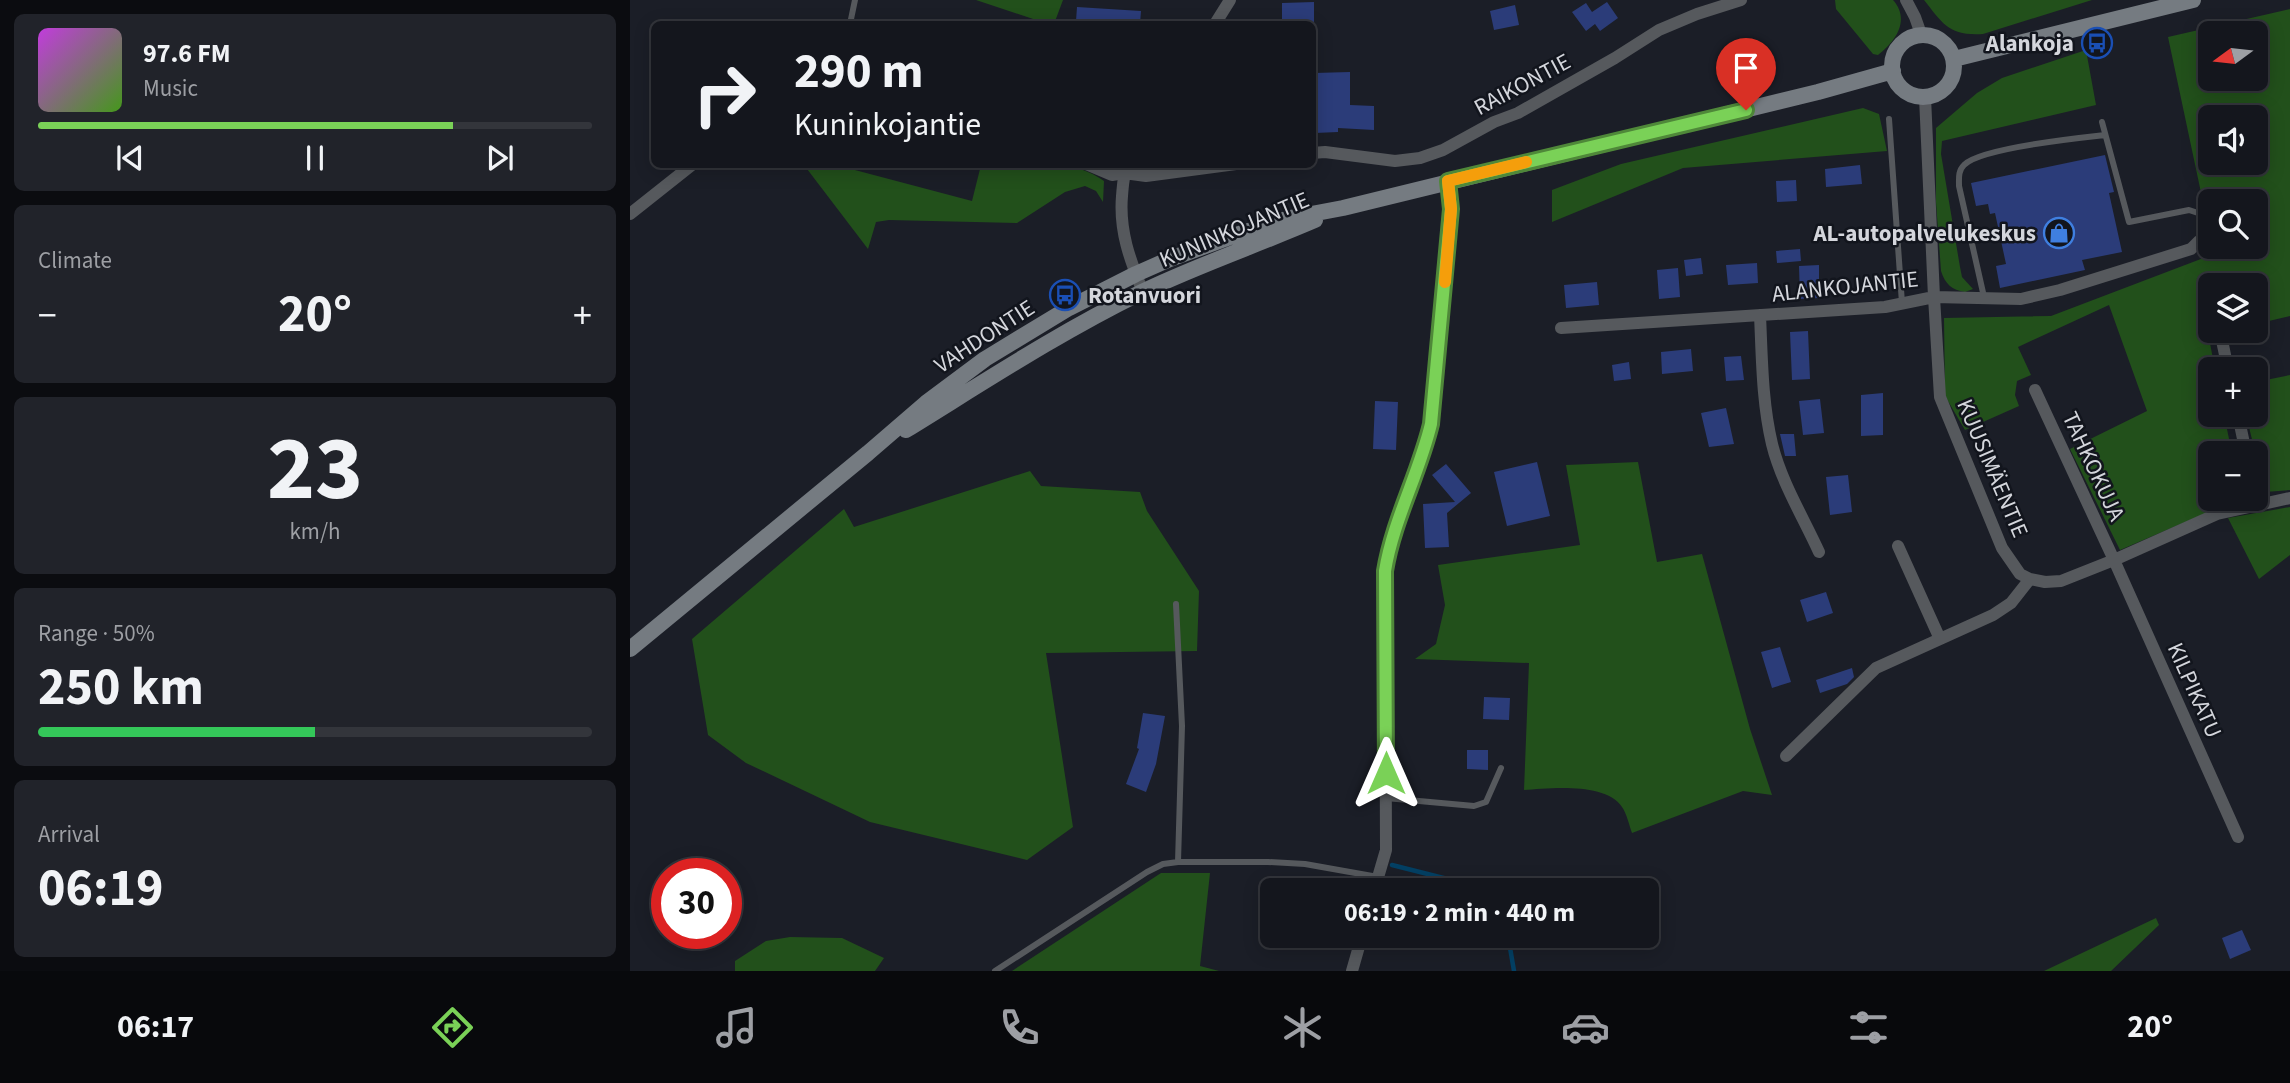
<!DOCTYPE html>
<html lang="en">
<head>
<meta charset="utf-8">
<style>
	:root { --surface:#14161d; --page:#21232a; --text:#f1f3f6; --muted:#9d9fa4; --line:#33353b; --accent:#7ad157 }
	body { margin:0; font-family:"Source Sans 3",sans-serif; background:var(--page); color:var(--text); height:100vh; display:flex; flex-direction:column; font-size:26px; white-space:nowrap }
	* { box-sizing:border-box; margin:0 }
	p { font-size:23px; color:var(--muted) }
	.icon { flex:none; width:38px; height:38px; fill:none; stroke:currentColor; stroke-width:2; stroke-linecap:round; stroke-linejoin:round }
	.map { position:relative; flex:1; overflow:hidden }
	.details { display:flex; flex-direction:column; gap:14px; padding:14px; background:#0b0c10; width:630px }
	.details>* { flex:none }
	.hud { position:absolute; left:21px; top:21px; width:665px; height:147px; border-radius:10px; box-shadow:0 4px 18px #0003,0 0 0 2px var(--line); background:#14161d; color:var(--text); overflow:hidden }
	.needle { width:46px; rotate:255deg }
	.tools { position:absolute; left:1568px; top:21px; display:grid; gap:14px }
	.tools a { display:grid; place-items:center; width:70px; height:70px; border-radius:10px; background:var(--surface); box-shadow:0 4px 18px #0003,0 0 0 2px var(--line); font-size:35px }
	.speed { position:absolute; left:21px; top:858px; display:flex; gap:14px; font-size:35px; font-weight:700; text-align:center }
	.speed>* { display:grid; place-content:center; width:91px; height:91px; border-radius:50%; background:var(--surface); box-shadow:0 4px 18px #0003,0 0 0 2px var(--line); line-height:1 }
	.speed .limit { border:10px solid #d22; background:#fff; color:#111 }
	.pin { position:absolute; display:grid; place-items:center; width:60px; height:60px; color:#fff; margin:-72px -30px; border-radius:50% 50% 50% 0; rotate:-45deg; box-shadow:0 0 7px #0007 }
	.pin .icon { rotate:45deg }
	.me { position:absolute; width:77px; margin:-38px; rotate:0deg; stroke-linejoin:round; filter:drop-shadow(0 0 5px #0008) }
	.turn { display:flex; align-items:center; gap:24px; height:147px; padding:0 28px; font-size:32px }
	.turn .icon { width:91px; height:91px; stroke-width:2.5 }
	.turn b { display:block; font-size:49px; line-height:60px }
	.big { font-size:52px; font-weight:700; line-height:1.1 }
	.details .widget { flex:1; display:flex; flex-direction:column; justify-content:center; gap:10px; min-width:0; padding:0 24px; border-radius:10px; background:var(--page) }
	.details .dial { align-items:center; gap:0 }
	.dial b { font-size:91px; line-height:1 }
	.song { display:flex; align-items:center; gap:21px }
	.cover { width:84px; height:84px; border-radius:10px; background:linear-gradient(135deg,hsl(290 70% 55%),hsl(100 70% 35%)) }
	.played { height:7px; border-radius:4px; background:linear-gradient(90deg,var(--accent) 75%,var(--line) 75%) }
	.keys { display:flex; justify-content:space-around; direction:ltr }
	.heat { display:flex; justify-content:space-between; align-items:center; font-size:38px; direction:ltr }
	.charge { height:10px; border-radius:5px; background:linear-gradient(90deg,#34c759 50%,var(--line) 0) }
	.trip { position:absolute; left:630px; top:878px; width:399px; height:70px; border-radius:10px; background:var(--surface); box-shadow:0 4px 18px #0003,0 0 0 2px var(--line); font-weight:700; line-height:70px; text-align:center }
	.tabs { display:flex; height:112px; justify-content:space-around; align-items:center; background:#08090c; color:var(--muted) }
	.tabs .icon { width:49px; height:49px }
	.tabs .current { color:var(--accent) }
	.tabs b { font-size:32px; color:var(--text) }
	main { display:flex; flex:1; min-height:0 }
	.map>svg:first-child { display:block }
</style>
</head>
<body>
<main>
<section class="details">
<div class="widget">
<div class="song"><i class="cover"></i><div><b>97.6 FM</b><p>Music</p></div></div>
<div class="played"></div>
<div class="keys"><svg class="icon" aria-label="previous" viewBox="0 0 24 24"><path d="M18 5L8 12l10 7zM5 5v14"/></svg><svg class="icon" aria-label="pause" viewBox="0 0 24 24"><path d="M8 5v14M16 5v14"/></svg><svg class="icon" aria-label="next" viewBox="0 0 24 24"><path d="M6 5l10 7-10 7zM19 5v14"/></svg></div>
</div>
<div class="widget"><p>Climate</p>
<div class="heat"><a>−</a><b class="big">20°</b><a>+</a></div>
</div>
<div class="widget dial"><b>23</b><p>km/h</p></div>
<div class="widget"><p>Range · 50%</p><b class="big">250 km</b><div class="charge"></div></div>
<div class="widget"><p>Arrival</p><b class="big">06:19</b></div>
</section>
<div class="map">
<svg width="1660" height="971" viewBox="0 0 1660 971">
	<rect width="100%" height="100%" fill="#1b1e27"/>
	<path fill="#22501b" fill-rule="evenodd" d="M346,0H433L424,24H418Z
		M1205,0H1263C1281,20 1265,42 1248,55L1243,54L1206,9Z
		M1294,0H1462L1353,34C1319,36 1313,24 1294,0Z
		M1660,9V316L1626,324V285H1580V322L1576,323L1585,369H1580V415H1594L1602,453H1580V499H1609L1490,550L1440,449L1517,411L1479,305L1388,347L1401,375L1387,381L1385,395L1389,406L1335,430L1315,396L1314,318L1421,316L1584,254L1583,247H1626V201H1580V235L1538,37ZM1580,33H1626V79H1580ZM1580,117H1626V163H1580Z
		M1456,50L1466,105L1312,141L1311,154L1330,267L1332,277L1343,289L1335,292C1322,290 1315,284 1311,271L1306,202V128L1347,93L1372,78Z
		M1233,108L1249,114L1257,151L1053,168L922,222V190L991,164Z
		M174,165H206L342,201L351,165C390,165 441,156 474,181L473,202L466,191L455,186L435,192L387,223L259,220L246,222L238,249Z
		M1660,375V490L1635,492L1616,415H1626V382Z
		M1008,462L1027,562L1072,554L1120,729L1142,795L1113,791L1002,833C999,825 997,814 992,807C976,782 920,788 894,790L899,663L785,659L806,644L815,605L808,565L950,545L936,465Z
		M400,471L411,486L510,492L517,511L569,591L567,651L416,653L443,827L397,860L240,822L116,763L78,735L62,639L214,509L224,527Z
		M1660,507V555L1629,579L1598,518Z
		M531,873H580L570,966L589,971H382Z
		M1526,918L1529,925L1481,971H1414Z
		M160,937L212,938L254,958L245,971H105V961L136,941Z"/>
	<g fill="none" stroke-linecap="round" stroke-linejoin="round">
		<path stroke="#034064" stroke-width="4.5" d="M762,865L865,891
			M878,936L884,971"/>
	</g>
	<path fill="#2b3c79" d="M684,2V24H652V3Z
		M977,2L988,18L970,31L965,24L956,31L942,12L956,3L962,12Z
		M885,5L889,25L864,30L860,11Z
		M447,7L511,11L510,24L446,21Z
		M720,72V105L744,106V130L708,128V132L685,133L684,73Z
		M1475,155L1484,192L1479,193L1492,252L1452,260L1455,270L1370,288L1366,266L1376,264L1365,213L1360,214L1358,204L1346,206L1341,183Z
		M1230,165L1232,184L1196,187L1195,169Z
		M1166,180L1167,201L1147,202L1146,181Z
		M1170,249L1171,261L1147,263L1146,251Z
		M1071,258L1073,274L1056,276L1054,260Z
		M1127,263L1128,283L1098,285L1096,265Z
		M1189,265V298L1170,299L1169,266Z
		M1048,268L1050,297L1029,299L1027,270Z
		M967,282L969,305L936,308L934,285Z
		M1178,331L1180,379L1162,380L1160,332Z
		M1061,349L1063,371L1032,374L1031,352Z
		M1111,356L1114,380L1096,381L1094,357Z
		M999,362L1001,379L984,381L982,365Z
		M1253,393V435L1231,436V395Z
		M1190,399L1194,433L1173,435L1169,401Z
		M745,401L768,402L766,450L743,449Z
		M1096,408L1104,444L1079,447L1071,413Z
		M1150,434H1164L1166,456H1155Z
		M907,462L920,516L877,526L864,472Z
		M816,464L841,493L817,513L819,547L795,548L793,504L825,502L802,475Z
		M1218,475L1222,512L1200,515L1196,477Z
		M1196,592L1203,613L1177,622L1170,600Z
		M1150,647L1161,682L1142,688L1131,652Z
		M1222,668L1224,677L1217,684L1190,693L1186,680Z
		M854,697L880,698L879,720L853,719Z
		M513,713L535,716L526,764L516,792L496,784L509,749L507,748Z
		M837,750H858V770L837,769Z
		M1612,930L1621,950L1600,959L1592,938Z"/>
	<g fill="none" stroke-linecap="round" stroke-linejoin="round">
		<path stroke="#56595d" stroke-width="6" d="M220,24L225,0
			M1259,119L1272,303
			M1472,122L1499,222L1559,210L1568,213C1576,221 1574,232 1569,241
			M1354,297L1329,186C1329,178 1328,171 1334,165C1350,148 1448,138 1475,135
			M546,604L552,726L548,862
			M756,798L844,806L856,802L871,768
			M365,971L517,872L533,864L548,862H638L675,864L748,877"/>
		<path stroke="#56595d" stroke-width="12" d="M1276,0L1285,17L1291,34
			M585,24L600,0
			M682,153L695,152L765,161L790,158L813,150L864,122L888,113L985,58L1029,30L1067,14L1111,0
			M456,164L482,175L494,173L516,176L606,164
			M498,164C493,175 493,185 492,196C489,231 500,260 513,292
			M0,214L63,164
			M1569,241L1561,249L1430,290L1391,299L1304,297L1310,397L1372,548L1390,574L1400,579L1415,582L1431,581L1484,560L1587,514L1660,498
			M1130,315C1132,358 1132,402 1142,444C1151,481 1173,517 1189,552
			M931,328L1255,307L1304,297L1295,97
			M1590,331L1598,369
			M1405,390L1484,560L1608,837
			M1608,415L1616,453
			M1268,546L1310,639
			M1156,756L1246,668L1363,615L1381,603L1400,579
			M744,891L756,850L755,571C763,521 789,474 801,424L821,209L818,181
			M722,971L732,936"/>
		<path stroke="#757b81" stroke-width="16" d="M1262 66a31 31 0 1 1 62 0a31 31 0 1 1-62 0Z
			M1324,59L1563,0
			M276,430C354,382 430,332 512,292C568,265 627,245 685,220
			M0,649L238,453L296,403L355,359L439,308L506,274L540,259L600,237L660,218L713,208L1188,92L1263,71"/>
	</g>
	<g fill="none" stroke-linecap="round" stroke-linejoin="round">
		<g stroke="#4f8839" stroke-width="18">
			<path id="route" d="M756,773L755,571C763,521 789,474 801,424L821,209L818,181L1116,110"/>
		</g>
		<use href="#route" stroke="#7ad157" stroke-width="12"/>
		<path stroke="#f59e0b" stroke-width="12" d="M815,282L821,209L818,181L896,162"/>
	</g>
	<defs>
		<g id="bus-ring" transform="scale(1.575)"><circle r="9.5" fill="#12151d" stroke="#1a4fb4" stroke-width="1.5"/><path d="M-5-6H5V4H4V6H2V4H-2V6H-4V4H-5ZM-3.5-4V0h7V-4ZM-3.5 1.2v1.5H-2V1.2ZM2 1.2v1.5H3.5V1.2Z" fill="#1a4fb4"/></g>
		<g id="shop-ring" transform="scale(1.575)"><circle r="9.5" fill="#12151d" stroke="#3f7fe0" stroke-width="1.5"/><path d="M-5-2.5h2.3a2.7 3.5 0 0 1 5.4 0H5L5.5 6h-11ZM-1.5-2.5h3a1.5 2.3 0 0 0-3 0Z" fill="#3f7fe0"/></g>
	</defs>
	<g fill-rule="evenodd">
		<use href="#bus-ring" x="1467" y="43"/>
		<use href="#shop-ring" x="1429" y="233"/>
		<use href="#bus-ring" x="435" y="295"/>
	</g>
	<g text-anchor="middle" stroke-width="5" stroke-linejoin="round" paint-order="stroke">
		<g font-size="23" font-weight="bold" fill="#d4d6dc" stroke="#12151d" text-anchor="end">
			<text x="1444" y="51">Alankoja</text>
			<text x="1406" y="241">AL-autopalvelukeskus</text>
			<text x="458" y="303" text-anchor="start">Rotanvuori</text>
		</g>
		<g font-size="23" fill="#d4d6dc" stroke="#12151d">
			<text transform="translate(892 84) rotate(-28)" y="8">RAIKONTIE</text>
			<text transform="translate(604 229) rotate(-23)" y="8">KUNINKOJANTIE</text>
			<text transform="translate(1215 286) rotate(-6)" y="8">ALANKOJANTIE</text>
			<text transform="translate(354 336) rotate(-33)" y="8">VAHDONTIE</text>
			<text transform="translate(1464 466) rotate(65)" y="8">TAHKOKUJA</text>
			<text transform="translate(1363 468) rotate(67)" y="8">KUUSIMÄENTIE</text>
			<text transform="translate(1565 690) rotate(66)" y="8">KILPIKATU</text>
		</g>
	</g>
</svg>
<div class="tools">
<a><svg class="needle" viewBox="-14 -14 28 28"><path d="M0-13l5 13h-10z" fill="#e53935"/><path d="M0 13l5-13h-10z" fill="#9d9fa4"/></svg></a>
<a><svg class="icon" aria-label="sound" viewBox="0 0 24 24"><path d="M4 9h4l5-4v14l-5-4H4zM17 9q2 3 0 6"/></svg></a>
<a><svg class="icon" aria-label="search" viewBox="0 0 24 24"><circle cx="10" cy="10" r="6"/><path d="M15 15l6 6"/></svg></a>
<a><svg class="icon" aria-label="layers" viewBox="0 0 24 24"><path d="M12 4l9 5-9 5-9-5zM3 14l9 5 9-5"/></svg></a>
<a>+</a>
<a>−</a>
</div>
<div class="speed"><div class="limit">30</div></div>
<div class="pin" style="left:1116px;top:110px;background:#d93025"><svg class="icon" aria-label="arrive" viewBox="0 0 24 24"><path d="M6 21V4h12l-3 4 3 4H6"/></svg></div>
<svg class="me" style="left:756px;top:773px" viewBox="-20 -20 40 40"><path d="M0-17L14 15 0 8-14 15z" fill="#7ad157" stroke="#fff" stroke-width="4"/></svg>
<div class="trip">06:19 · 2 min · 440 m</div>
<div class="hud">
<div class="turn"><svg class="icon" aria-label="right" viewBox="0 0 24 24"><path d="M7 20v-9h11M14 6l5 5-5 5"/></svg><div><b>290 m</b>Kuninkojantie</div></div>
</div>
</div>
</main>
<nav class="tabs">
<b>06:17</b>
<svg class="icon current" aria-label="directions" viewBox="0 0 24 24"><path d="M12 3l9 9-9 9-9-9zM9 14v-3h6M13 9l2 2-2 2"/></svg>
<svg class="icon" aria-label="music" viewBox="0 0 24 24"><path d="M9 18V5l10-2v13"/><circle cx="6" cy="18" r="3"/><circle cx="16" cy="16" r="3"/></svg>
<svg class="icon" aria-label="phone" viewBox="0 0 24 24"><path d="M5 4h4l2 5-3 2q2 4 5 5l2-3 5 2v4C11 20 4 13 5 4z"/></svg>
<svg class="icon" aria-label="climate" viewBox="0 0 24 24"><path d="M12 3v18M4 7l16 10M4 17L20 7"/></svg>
<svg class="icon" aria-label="car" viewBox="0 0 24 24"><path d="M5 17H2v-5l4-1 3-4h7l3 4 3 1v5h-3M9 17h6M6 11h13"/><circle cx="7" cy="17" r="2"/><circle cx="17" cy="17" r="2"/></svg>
<svg class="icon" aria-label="filters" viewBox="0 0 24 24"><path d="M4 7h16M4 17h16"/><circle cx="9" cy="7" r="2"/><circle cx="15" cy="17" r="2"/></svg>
<b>20°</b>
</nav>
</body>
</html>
